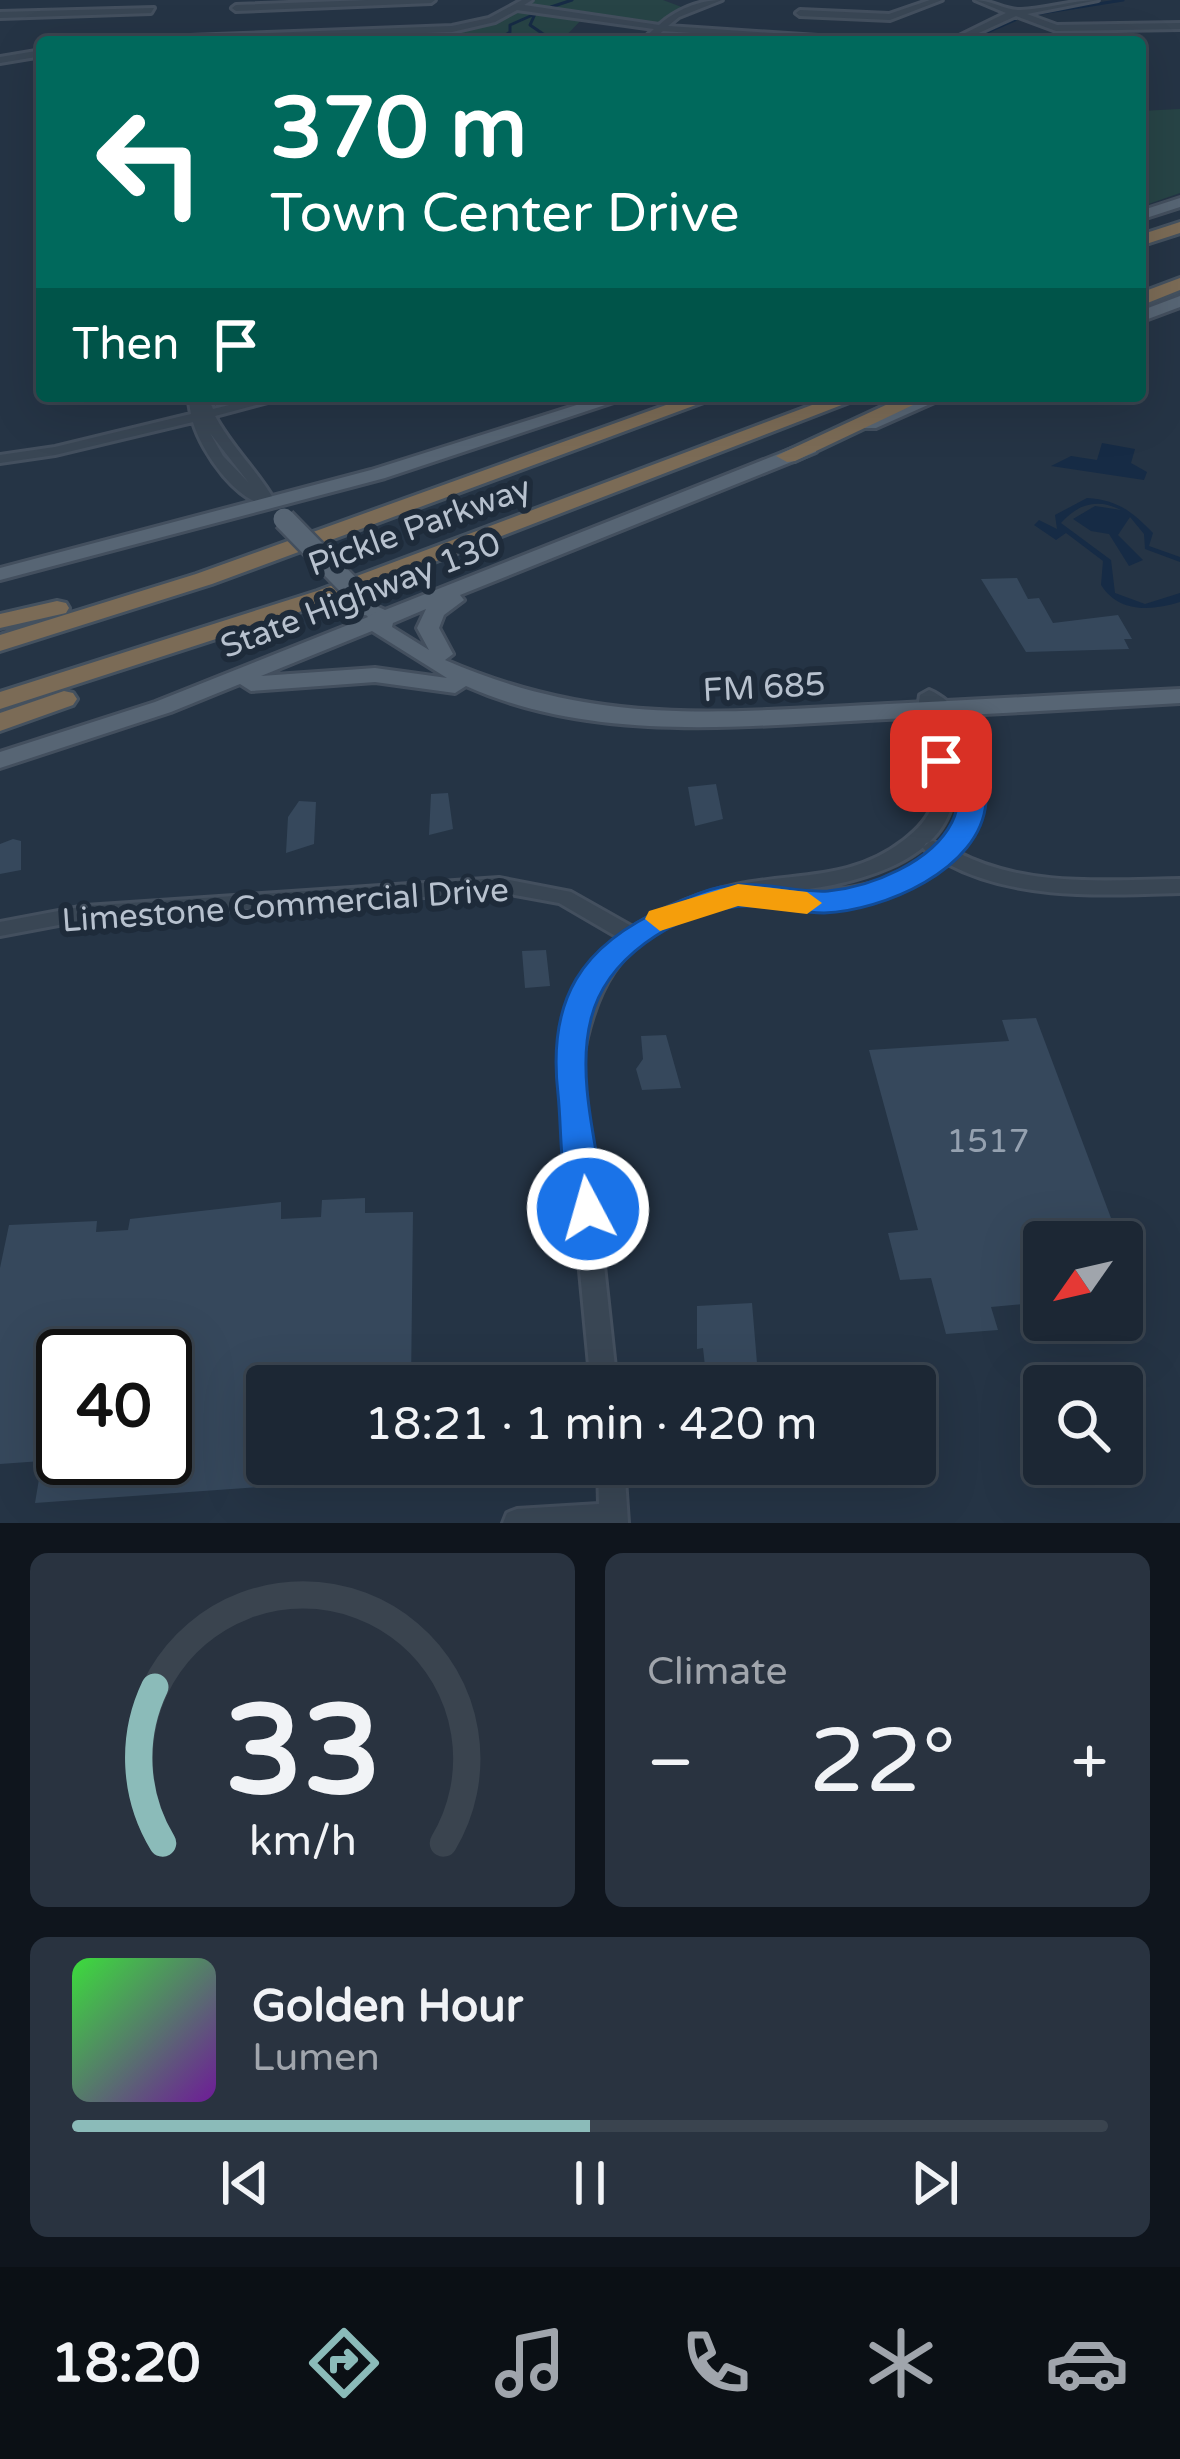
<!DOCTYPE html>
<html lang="en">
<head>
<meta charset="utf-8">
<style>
	:root { --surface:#1c2734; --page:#293340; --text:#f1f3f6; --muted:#a0a5ac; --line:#3a444f; --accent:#8bbbb9 }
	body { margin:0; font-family:"Varela Round",sans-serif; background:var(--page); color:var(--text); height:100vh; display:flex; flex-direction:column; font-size:45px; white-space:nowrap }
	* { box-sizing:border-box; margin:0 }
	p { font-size:39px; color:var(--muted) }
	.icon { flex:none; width:66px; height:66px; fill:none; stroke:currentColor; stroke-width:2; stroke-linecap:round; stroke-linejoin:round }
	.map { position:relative; height:1523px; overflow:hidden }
	.panel { display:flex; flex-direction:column; gap:30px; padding:30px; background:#0f151d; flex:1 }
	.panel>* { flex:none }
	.hud { position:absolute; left:36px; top:36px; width:1110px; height:366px; border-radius:12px; box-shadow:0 12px 48px #0002,0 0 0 3px var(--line); background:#00695c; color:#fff; overflow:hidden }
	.needle { width:78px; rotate:236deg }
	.tools { position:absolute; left:1023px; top:1221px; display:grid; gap:24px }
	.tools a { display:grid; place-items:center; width:120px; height:120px; border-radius:12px; background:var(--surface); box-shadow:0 12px 48px #0002,0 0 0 3px var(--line); font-size:60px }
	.speed { position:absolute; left:36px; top:1329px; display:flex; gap:24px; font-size:60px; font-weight:700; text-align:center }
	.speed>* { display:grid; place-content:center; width:156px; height:156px; border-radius:50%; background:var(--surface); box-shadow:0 12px 48px #0002,0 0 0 3px var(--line); line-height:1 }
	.speed .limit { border:6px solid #111; border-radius:18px; background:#fff; color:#111 }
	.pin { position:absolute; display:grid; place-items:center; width:102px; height:102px; color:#fff; margin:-51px; border-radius:24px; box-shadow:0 6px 18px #0006 }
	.me { position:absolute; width:132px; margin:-66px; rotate:354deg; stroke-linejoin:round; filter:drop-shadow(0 0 9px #0008) }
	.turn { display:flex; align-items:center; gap:42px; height:252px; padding:0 36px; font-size:54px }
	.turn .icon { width:156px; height:156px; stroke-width:2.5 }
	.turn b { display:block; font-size:84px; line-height:102px }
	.then { display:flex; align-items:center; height:114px; padding:0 36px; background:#0003; gap:24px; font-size:45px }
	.big { font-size:90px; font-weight:600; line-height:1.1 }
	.panel .widget { flex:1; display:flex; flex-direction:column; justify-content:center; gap:18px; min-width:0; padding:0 42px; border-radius:18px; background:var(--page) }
	.panel .dial { align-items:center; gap:0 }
	.dial svg { height:312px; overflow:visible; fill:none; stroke:var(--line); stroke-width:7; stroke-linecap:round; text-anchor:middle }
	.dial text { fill:var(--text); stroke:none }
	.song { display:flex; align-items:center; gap:36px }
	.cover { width:144px; height:144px; border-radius:18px; background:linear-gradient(135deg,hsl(120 70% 55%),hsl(280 70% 35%)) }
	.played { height:12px; border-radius:6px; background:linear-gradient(90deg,var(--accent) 50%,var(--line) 50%) }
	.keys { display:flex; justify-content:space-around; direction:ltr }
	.heat { display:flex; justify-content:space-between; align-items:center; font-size:66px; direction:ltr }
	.panel .tiles { flex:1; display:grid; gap:30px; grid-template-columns:1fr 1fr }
	.widget:last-child { grid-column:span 2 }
	.trip { position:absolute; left:246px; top:1365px; width:690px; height:120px; border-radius:12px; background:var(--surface); box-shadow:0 12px 48px #0002,0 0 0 3px var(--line); font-weight:600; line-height:120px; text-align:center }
	.dock { display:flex; height:192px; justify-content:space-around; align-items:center; background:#0b1015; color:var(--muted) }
	.dock .icon { width:84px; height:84px }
	.dock .active { color:var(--accent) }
	.dock b { font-size:54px; color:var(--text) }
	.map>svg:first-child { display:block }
</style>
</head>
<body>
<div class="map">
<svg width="1180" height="1523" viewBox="0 0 1180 1523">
	<rect width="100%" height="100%" fill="#253445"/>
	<path fill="#274446" d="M533,0H663L687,9L656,24L586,15L560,42H328L330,36L489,23Z
		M1180,109V193L1140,207V111Z"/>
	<path fill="#162b45" d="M1102,443L1135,449L1131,463L1147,472L1144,480L1051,466L1071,456L1097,460Z
		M1087,498C1118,500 1133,512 1153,533L1149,546L1180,557V562L1145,549L1144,534L1130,517L1118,535L1143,560L1129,566L1109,534L1091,531L1073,519L1095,506L1121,510C1095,497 1076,506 1061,523L1111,560L1115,593L1145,604L1180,593V602C1151,611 1119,613 1101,585L1103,561L1066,533L1056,540L1034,525L1039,520L1057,529L1055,515Z"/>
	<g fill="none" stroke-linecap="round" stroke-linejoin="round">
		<path stroke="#162b45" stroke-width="3" d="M551,7L572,0
			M1035,14L1123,0
			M495,42L510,32V25L535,14L530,25L549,38
			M965,42L1015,20"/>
	</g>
	<path fill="#36485c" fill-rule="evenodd" d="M1017,578L1028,599L1039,598L1053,623L1118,615L1132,639H1124L1129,649L1026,652L981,579Z
		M716,784L723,819L695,826L688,787Z
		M448,793L453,829L429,835L431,794Z
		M299,801L316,802L314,844L286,853L288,817Z
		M13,839L21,841V870L0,874V844Z
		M546,950L550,986L525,988L522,951Z
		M1036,1018L1120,1242H1044V1302L991,1307L998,1330L946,1334L931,1278L900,1280L888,1233L918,1230L869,1050L1009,1041L1002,1020Z
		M666,1035L681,1088L642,1090L636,1069L643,1059L641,1036Z
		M365,1198V1213L413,1212L411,1386H267V1464H411V1476L35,1503L42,1461L0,1464V1268L9,1225L97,1221L96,1232L128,1230L130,1219L281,1202V1219L321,1217L322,1200ZM63,1356H165V1458H63Z
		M752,1303L757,1363L705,1366L703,1348L697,1349V1306Z"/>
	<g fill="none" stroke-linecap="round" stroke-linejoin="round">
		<g stroke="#434f5e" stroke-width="6">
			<path id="minor" d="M368,0H435L431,3L236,11L232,8L236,5Z
				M522,0H532L524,5L659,25C676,10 699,0 722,0L679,17L668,26L863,39L868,42H821L663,31L650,42H640L654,29L517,10L495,22L452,32L182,42H105L110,39L452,26L489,18Z
				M930,0H942L890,20L800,16L796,13L800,10L889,14Z
				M975,0C991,0 1006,11 1021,10C1047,9 1072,0 1098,0L1027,14L1057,25L1180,23V29L1056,31L1016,16L959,42H947L1006,13Z
				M154,8L151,13L0,18V12Z
				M574,36L607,42L571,41Z
				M42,50V56L0,63V57Z
				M188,396H202V399L209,400L213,409L266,396H290L215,416C232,448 259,472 276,503L274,506C239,507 202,453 193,422L55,455L0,463V455L55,447L191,414ZM210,433L249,483L223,456Z
				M929,690C984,713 998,812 957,852C1025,888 1106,880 1180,879V893C1102,895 1017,901 946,863C908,900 821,911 770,906C758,905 745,901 733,901C719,900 702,908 689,914C619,943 594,990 582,1062L617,1386H591L560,1062C569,1014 583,972 619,938L559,903L499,892L85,920L0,936V922L85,906L499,878L571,892L633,927C665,907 698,893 736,885C798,872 851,881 904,840C917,830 928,819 933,804C944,767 912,733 920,695ZM935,708C965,741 976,811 942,844L933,841L926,843L923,848L930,855C891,888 833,892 783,892C842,887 950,866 954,790C955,762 937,736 935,708Z
				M598,1464H624L628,1523H503L507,1513L517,1509L599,1504Z"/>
		</g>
		<g stroke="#434f5e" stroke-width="6">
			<path id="major" d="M1180,198V207L1140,220V211Z
				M1180,296V307L1140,322V311Z
				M605,396H632L385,478L0,580V568L371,470Z
				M923,396H948L876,428H862L860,424Z
				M809,442L816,444V452L460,595L464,600L444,615L439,628L453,654L445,660C594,725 711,713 868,705C972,700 1076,694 1180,689V703C1076,709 971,715 867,720C734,727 591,742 466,686L455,693L375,682L251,691L240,684L171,712L0,768V752L155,702L368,617L363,611L366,606L374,605L385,610ZM426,609L417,628L429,650L392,627L393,623ZM372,631L447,678L375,668L261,676Z"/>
		</g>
		<g stroke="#44515f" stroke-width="6">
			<path id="highway" d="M1180,222V233L1140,246V235Z
				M1180,278V290L1140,306V293Z
				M691,396H720L212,584L0,651V635L196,574Z
				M836,396H865L333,601L0,709V692L317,591Z
				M905,396H932L795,461L787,462L776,456Z
				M57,601L66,603L69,608L66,613L0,628V614Z
				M64,691L73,693L77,699L73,705L0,731V713Z"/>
		</g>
		<use href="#minor" fill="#394654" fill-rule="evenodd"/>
		<use href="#major" fill="#576574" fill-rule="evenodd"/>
		<use href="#highway" fill="#7b6b56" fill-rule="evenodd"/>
		<g stroke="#434f5e" stroke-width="26" stroke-linecap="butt">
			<path id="major-bridge" d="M284,519L368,605"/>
		</g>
		<use href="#major-bridge" stroke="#576574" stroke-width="21"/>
	</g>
	<path fill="#1a73e8" stroke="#114b97" stroke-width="3" d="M968,748L981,757C983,771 987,788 986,802C981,870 882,911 824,913C794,913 763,903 733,907C673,915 606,958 591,1019C576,1077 598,1151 606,1209L601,1220L588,1225L575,1220C559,1185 562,1132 558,1094C547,999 581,945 667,907C689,897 712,886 737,885C767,882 798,893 828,891C871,887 932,862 952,822C961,805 957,786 955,768L941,770L928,761L932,755Z"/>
	<path fill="#f59e0b" d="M738,884L807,892L822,903L807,914L738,906L660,931L645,919L649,911Z"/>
	<g text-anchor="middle" stroke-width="12" stroke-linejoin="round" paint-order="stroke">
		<g font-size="33" fill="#b7c1ce" stroke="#1e2b3a">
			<text transform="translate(419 525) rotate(-20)" y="12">Pickle Parkway</text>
			<text transform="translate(360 594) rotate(-21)" y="12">State Highway 130</text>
			<text transform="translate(764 686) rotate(-3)" y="12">FM 685</text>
			<text transform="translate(285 904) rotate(-4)" y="12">Limestone Commercial Drive</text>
		</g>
		<g font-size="33" fill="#95a1b0">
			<text x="988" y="1152">1517</text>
		</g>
	</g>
</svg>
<div class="tools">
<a><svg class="needle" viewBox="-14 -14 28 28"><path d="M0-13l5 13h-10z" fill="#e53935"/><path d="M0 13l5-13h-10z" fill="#a0a5ac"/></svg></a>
<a><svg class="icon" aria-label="search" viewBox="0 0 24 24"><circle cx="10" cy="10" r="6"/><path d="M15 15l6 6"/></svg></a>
</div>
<div class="speed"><div class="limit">40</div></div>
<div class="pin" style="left:941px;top:761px;background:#d93025"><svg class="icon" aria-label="arrive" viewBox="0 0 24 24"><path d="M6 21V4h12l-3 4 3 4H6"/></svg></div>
<svg class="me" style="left:588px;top:1209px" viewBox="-20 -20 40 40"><circle r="17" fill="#1a73e8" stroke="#fff" stroke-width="3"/><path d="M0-11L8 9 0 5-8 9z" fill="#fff"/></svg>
<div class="trip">18:21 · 1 min · 420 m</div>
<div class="hud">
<div class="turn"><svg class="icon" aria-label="left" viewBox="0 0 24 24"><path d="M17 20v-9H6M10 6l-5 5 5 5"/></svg><div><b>370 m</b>Town Center Drive</div></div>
<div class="then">Then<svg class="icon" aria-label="arrive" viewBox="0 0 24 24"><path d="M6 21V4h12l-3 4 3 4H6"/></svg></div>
</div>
</div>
<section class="panel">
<div class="tiles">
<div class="widget dial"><svg viewBox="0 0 100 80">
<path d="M14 69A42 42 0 1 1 86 69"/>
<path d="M14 69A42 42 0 0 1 12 29" stroke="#8bbbb9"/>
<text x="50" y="56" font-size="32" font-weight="700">33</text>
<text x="50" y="72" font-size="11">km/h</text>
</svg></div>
<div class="widget"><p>Climate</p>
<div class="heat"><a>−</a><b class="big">22°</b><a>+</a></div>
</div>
<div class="widget">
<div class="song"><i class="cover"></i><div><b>Golden Hour</b><p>Lumen</p></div></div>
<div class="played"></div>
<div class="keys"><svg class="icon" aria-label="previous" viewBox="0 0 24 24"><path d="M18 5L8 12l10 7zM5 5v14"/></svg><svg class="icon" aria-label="pause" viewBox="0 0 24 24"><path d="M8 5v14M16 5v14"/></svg><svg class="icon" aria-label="next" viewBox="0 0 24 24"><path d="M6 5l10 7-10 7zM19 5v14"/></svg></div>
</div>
</div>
</section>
<nav class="dock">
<b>18:20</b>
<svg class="icon active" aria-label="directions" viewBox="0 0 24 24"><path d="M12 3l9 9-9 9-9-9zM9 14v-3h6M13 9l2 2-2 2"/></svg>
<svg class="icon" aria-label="music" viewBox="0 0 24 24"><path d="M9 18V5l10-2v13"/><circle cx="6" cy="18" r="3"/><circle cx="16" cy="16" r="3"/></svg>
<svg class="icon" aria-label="phone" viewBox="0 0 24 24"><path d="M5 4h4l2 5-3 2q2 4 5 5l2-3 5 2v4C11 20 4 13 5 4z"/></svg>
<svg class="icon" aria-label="climate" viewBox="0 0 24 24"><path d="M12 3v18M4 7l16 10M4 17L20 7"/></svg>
<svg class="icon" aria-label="car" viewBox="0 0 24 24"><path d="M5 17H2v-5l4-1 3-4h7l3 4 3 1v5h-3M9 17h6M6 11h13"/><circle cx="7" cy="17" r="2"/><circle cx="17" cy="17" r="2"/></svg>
</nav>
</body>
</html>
